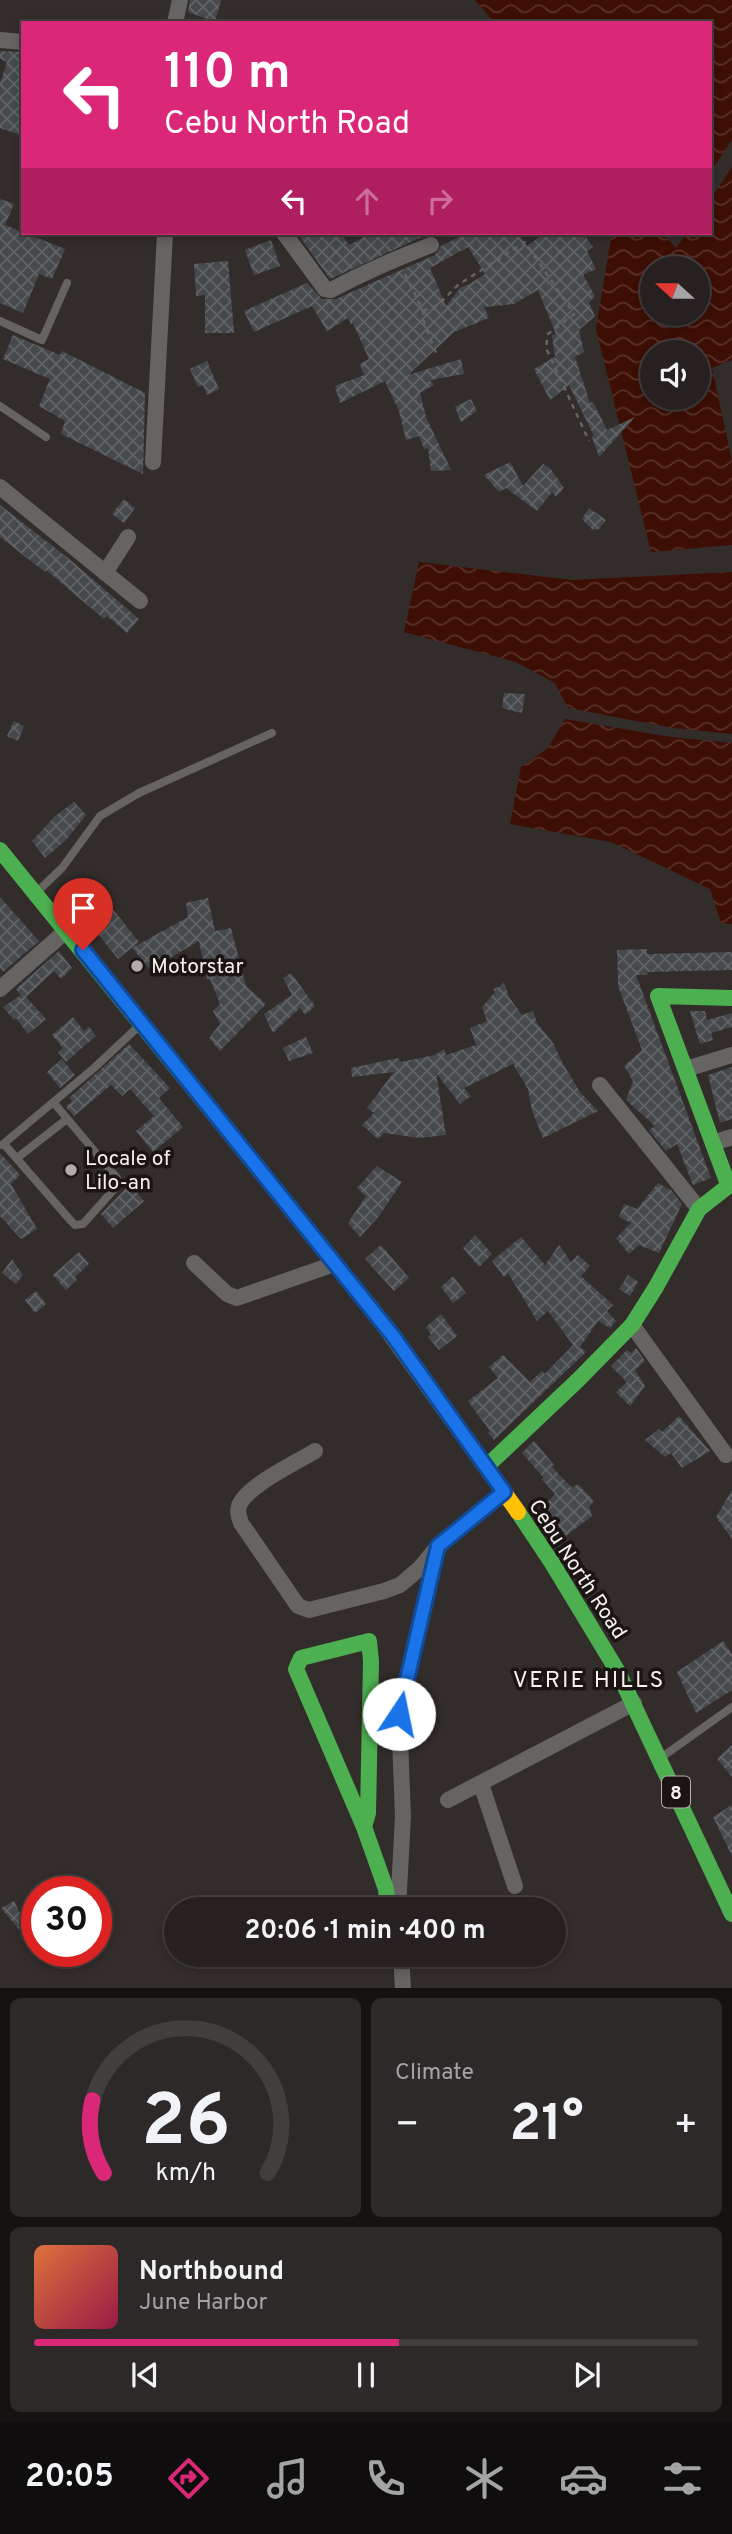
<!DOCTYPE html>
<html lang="en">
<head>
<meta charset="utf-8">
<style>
	:root { --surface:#262120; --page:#2e2929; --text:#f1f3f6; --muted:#a4a3a5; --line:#423e3e; --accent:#db2777 }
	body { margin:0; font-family:Overpass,sans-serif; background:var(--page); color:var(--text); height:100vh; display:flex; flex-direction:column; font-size:26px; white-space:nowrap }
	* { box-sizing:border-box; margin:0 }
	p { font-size:23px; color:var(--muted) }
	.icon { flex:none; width:38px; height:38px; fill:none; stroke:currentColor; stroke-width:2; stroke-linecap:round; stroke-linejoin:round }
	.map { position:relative; height:1988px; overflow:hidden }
	.side { display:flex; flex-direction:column; gap:10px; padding:10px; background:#151212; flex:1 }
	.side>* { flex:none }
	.hud { position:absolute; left:21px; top:21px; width:691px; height:214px; border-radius:0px; box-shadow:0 4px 10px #0003,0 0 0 2px var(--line); background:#db2777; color:#fff; overflow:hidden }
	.needle { width:46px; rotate:291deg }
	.controls { position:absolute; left:640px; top:256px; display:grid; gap:14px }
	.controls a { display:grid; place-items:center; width:70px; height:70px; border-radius:50%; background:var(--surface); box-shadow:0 4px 10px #0003,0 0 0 2px var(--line); font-size:35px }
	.speed { position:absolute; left:21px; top:1876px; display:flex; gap:14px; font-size:35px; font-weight:700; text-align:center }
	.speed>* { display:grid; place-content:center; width:91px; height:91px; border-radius:50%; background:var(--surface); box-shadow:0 4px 10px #0003,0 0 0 2px var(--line); line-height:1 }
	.speed .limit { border:10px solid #d22; background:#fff; color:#111 }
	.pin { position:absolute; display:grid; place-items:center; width:60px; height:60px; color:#fff; margin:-72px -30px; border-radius:50% 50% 50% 0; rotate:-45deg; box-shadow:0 0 7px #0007 }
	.pin .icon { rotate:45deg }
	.me { position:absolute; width:77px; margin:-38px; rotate:11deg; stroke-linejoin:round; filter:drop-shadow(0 0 5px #0008) }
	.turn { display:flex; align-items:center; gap:24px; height:147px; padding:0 28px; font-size:32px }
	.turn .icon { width:91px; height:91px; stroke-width:2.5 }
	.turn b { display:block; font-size:49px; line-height:60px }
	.lanes { display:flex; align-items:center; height:66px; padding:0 28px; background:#0003; justify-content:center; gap:35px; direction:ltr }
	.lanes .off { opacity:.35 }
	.big { font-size:52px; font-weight:700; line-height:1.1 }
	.side .tile { flex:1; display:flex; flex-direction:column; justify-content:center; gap:10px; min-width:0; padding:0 24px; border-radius:10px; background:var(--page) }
	.side .dial { align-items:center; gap:0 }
	.dial svg { height:182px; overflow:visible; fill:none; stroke:var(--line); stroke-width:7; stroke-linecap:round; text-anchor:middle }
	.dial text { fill:var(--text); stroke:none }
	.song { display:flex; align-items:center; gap:21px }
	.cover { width:84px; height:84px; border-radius:10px; background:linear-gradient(135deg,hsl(20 70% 55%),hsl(340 70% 35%)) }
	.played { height:7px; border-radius:4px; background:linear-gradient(90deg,var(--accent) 55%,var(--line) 55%) }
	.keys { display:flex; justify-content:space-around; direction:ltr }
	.heat { display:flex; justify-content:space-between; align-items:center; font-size:38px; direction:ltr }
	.side .tiles { flex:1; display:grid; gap:10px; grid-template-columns:1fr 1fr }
	.tile:last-child { grid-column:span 2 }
	.trip { position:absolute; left:164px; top:1897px; width:402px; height:70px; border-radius:35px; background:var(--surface); box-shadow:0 4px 10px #0003,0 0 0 2px var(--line); font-weight:700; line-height:70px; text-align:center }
	.tab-bar { display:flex; height:112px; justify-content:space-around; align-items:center; background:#0f0d0d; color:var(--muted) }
	.tab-bar .icon { width:49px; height:49px }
	.tab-bar .current { color:var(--accent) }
	.tab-bar b { font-size:32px; color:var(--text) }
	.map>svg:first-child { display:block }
</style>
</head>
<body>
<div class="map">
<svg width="732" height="1988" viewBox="0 0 732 1988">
	<defs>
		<pattern id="water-waves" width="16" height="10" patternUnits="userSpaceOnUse" patternTransform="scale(1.75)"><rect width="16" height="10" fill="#3c0e04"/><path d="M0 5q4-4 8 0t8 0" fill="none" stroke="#593129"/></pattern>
		<pattern id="building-cross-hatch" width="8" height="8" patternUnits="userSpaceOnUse" patternTransform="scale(1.75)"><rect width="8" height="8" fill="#45494c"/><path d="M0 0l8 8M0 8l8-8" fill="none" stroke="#616466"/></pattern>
	</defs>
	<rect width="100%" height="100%" fill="#322c2a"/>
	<path fill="url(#water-waves)" fill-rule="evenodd" d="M475,0H732V140L711,171L710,23H495Z
		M732,167V360L712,368L732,461V545L651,552L596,329L612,233H662L676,248L687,233H710L711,198ZM653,268H698V313H653ZM653,352H698V397H653Z
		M419,562L573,580L732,572V734L673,728L568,708L555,683L516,662L404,632Z
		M565,719L671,737L732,743V924L721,923L710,889L611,842L510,824L521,767L548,748Z"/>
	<path fill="url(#building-cross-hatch)" fill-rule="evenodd" d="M190,0H221L215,22L188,12Z
		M0,51L23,52V136L0,128V83L7,62L0,59Z
		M0,199L14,204L5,225L65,249L52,279L39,274L23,313L0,303Z
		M297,233H341L349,245L371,233H423L424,236L330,279Z
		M466,233H518L527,246L545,233H583L593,247L587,251L596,269L583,275L595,296L589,303L595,316L579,330L584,352L575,357L590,403L593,402L607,430L635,417L599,457L592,437L594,436L569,385L550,400L534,369L555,357L552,335L556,334L538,290L514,304L484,307L489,318L454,332L408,375L461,359L464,374L430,380L434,385L420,393L426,417L451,470L431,471L428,448L424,449L419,436L406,440L399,411L385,381L340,403L335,386L364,375L360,364L369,359L353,323L351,324L348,318L327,331L312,306L254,332L244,311L307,283L322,299H336L435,255L441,246ZM468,247L485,274L468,285L461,287L446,306L430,268Z
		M271,240L280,266L254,275L245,250Z
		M228,261L234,333H205V295L196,296L194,264Z
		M13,335L60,355L62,351L145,393L143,474L61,434L65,421L39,406L50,379L3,359Z
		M207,361L219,389L207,395L203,385L198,387L190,369Z
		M471,399L477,411L461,422L455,407Z
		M510,462L523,486L543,464L550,468L564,488L556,497L552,492L537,511L506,488L499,492L484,475Z
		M124,499L135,508L124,523L112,514Z
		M0,505L68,558L139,619L127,633L107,616L104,619L46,570L45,572L0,537Z
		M589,508L606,520L599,529L593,530L582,519Z
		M504,693L525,694L522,713L502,708Z
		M14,721L24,726L18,741L7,736Z
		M74,802L86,815L66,840L45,858L32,841L55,816Z
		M0,897L39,941L3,972L0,968Z
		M103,897L139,942L118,959L82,914Z
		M208,898L215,931L231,928L246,986L266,1004L220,1051L209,1038L220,1024L213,1011L220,1004L210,979H207L199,941L173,956L152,972L132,948L188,917L186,903Z
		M647,949V954L732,952V970L647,972L648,975H636L711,1178L693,1185L677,1144L666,1151L649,1130L655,1126L626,1100L633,1081L624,1066L642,1050L618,986L617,950Z
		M59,951L72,968L61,979L54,971L26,997L46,1019L28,1034L16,1018L14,1020L3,1007L21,995L16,989Z
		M291,973L315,1006L305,1015L300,1008L273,1033L264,1014L292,995L283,978Z
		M504,982L509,997L522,1015L533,1011L537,1023L553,1043L563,1064L580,1092L598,1111L543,1138L532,1111L528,1089L513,1064L464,1088L471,1096L460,1104L436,1073L446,1135L420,1138L384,1133L378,1139L362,1125L374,1113L367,1108L394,1072L352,1077L351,1068L398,1058L401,1062L435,1055L444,1049L446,1055L476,1045L470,1028L487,1021L482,1007L495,992L493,989L499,987Z
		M690,1011H705L707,1020L732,1013V1027L711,1033L713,1040L700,1044Z
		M73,1017L84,1031L89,1027L96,1036L66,1062L58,1052L63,1048L52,1035Z
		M306,1037L313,1053L289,1061L283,1048Z
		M129,1044L170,1088L159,1098L183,1127L153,1152L136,1131L154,1116L130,1089L122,1096L111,1085L74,1116L66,1107L72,1101L69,1098Z
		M62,1059L75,1075L60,1088L47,1072Z
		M732,1067V1119L720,1123L708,1075Z
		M0,1153L20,1175L11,1184L37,1229L21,1239L0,1216Z
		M377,1166L402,1182L379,1216L360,1237L348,1223L366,1196L357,1188Z
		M658,1183L671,1190L682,1204L659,1253L639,1245L629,1254L616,1238L631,1223L619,1217L624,1204L637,1209Z
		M130,1184L144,1201L113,1228L101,1214Z
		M475,1235L492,1254L479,1267L463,1248Z
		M521,1237L545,1265L559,1245L571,1262L578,1255L590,1266L581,1276L613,1305L607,1311L616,1321L610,1328L598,1321L580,1347L586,1352L494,1440L488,1433L490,1431L468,1401L498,1378L489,1367L503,1355L530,1382L542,1371L545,1374L573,1345L548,1311L537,1321L508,1273L504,1277L492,1261Z
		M381,1245L409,1278L394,1291L365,1259Z
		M79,1252L89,1264L75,1277L77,1280L66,1290L53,1275Z
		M12,1259L23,1275L16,1284L2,1273Z
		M628,1275L638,1282L630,1296L619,1289Z
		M453,1276L466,1293L453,1303L441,1287Z
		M36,1291L46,1304L35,1313L25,1300Z
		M441,1314L457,1336L439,1350L428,1337L431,1335L426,1327Z
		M636,1348L645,1361L635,1370L645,1386L630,1406L616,1392L627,1382L611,1366L627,1350L631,1353Z
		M679,1416L710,1451L682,1468L671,1453L665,1457L645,1440L659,1429L662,1432Z
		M534,1441L554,1465L552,1467L572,1488L578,1484L594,1501L589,1507L592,1516L566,1536L543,1507L555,1494L542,1479L543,1477L522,1453Z
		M732,1490V1539L716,1517Z
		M723,1641L732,1654V1690L696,1713L677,1672Z
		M732,1745V1777L717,1759Z
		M732,1805V1856L713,1817Z
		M14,1901L27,1928L37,1920V1950L20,1935L22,1933L1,1908Z"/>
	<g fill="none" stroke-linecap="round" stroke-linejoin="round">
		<path stroke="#676361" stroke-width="2.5" stroke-dasharray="5 5" stroke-linecap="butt" d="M405,274L423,311L424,322L436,353
			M423,311L438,305L458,285L525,242L574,314L548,334L546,348L589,441"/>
		<path stroke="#666363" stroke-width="8" d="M0,321L42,340L67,283
			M0,406L46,437
			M39,890L62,868L100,816L139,793L272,733
			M4,1144L71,1221L75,1225L83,1224L117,1186V1178L54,1103
			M2,1145L94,1068L140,1025
			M17,1158L67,1119
			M662,1757L732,1707"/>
		<path stroke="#666363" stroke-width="16" d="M175,23L180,0
			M0,40L23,42
			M284,233L325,289L331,290C363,273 397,258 431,245
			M153,462L165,233
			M0,487L140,601
			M105,573L128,537
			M0,989L67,930
			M686,1069L732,1055
			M600,1085L699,1209
			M713,1143L732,1137
			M194,1263L227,1294L237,1298L334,1264
			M632,1325L726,1455
			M315,1451C296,1463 246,1486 239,1506C237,1512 239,1517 241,1523L298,1606L309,1610L384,1591L400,1585L420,1568L438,1546L504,1492
			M481,1784L515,1886
			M448,1800L634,1703
			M398,1909L403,1816L399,1714L437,1552
			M401,1955L403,1988"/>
		<path stroke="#4caf50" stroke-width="16" d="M0,850L378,1317
			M728,1184L658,996L732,998
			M486,1467L578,1380L632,1325L656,1287L699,1209L732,1183
			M518,1512L552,1563L618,1672L732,1914
			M364,1827L368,1813L371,1661L369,1641L301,1658L296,1669L364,1827L386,1889L387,1898"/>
		<path stroke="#ffc107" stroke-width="16" d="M378,1317L518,1512"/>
	</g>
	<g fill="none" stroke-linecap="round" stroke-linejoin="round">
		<g stroke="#114b97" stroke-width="18">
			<path id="route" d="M83,950L393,1336L504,1492L438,1546L399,1714"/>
		</g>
		<use href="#route" stroke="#1a73e8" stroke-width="12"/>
	</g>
	<g fill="#b2aba9" stroke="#1a1513" stroke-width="2.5">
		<circle cx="137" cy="966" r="7"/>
		<circle cx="71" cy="1170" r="7"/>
	</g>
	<g text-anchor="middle" stroke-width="7" stroke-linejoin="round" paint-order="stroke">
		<rect fill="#1a1513" stroke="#b5aeac" stroke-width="2" x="662" y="1776.5" width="28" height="31" rx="5"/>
		<g font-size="19" font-weight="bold" fill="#f7efed">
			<text x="676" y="1799">8</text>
		</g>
		<g font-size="21" fill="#f7efed" stroke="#1a1513" text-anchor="start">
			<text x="151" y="973">Motorstar</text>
			<text x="85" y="1165">Locale of<tspan x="85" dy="24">Lilo-an</tspan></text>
		</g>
		<g font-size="21" fill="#f7efed" stroke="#1a1513">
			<text transform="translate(578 1569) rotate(57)" y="7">Cebu North Road</text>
		</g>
		<g font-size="23" letter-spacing="2" fill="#f7efed" stroke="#1a1513">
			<text x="589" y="1687">VERIE HILLS</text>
		</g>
	</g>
</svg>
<div class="controls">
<a><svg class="needle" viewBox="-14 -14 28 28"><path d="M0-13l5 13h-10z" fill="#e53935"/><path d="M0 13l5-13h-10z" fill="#a4a3a5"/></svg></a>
<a><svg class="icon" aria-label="sound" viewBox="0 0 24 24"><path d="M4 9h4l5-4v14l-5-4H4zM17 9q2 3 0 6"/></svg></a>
</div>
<div class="speed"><div class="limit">30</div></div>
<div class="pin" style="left:83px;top:950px;background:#d93025"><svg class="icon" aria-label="arrive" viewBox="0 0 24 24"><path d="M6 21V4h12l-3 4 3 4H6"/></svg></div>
<svg class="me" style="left:399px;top:1714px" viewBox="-20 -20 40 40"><circle r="19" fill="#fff"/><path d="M0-13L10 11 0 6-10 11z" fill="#1a73e8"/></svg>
<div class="trip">20:06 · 1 min · 400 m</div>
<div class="hud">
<div class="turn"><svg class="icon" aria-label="left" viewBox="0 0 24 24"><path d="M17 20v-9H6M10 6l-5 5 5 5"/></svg><div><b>110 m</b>Cebu North Road</div></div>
<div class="lanes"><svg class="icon" aria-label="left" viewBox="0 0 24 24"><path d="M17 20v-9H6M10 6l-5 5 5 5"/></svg><svg class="icon off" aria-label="ahead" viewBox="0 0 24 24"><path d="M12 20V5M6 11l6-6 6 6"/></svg><svg class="icon off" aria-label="right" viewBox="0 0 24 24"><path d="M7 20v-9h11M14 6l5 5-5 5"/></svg></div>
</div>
</div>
<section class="side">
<div class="tiles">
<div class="tile dial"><svg viewBox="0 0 100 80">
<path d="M14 69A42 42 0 1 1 86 69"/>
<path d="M14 69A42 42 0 0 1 9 37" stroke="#db2777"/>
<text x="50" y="56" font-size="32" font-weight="700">26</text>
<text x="50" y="72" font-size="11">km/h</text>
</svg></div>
<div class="tile"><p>Climate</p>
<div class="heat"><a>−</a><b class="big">21°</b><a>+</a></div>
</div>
<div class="tile">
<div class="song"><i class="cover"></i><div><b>Northbound</b><p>June Harbor</p></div></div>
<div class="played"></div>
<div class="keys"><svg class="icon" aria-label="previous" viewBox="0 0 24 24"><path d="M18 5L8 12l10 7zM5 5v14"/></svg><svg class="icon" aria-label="pause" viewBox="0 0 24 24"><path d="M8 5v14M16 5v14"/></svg><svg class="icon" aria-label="next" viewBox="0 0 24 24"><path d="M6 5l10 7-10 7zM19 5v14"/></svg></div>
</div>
</div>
</section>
<nav class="tab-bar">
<b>20:05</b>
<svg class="icon current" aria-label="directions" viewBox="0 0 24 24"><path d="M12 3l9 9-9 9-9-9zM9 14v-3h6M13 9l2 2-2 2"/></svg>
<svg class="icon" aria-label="music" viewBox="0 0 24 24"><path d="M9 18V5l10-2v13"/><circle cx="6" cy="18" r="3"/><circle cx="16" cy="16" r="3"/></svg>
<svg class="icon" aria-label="phone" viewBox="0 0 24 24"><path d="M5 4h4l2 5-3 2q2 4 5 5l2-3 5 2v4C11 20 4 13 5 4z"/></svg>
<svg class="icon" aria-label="climate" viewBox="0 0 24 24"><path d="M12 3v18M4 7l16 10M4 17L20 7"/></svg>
<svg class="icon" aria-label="car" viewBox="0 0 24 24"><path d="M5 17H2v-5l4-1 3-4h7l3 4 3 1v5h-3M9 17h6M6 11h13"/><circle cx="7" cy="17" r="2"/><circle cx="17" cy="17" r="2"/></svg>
<svg class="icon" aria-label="filters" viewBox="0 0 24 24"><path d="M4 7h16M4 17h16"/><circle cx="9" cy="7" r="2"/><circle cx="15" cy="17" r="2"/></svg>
</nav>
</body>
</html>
